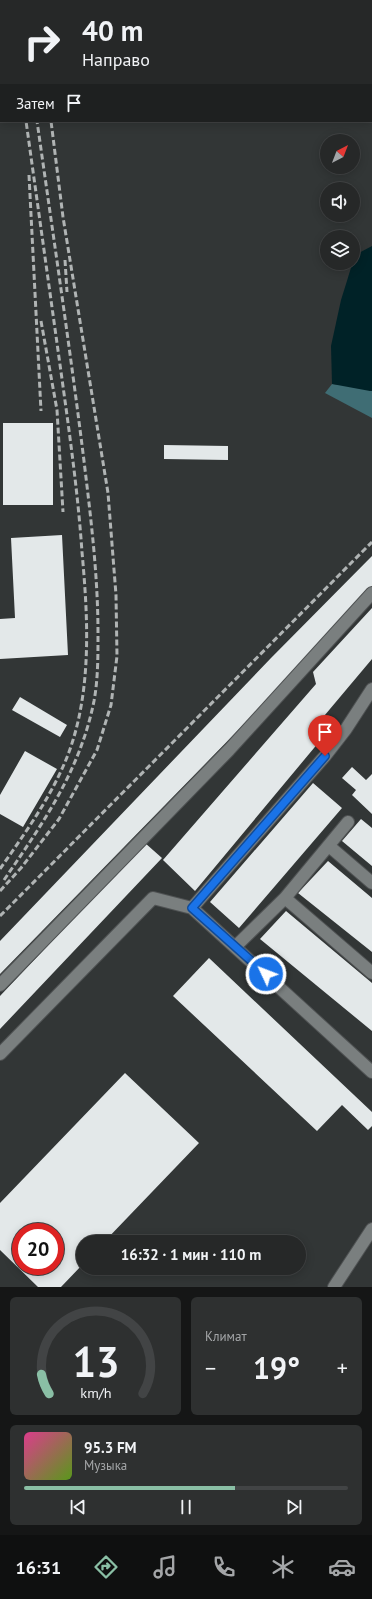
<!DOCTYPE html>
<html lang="ru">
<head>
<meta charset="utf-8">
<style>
	:root { --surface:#262828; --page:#2e3030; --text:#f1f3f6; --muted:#a4a6a8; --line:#424445; --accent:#8abfa5 }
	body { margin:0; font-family:"PT Sans",sans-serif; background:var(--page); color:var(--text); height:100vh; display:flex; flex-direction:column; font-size:15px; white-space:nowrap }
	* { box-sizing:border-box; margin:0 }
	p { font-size:13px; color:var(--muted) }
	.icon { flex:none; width:22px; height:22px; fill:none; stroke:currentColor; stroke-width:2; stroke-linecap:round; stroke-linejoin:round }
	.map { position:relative; height:1287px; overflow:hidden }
	.sheet { display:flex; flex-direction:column; gap:10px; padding:10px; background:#151616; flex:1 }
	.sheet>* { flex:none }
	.banner { position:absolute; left:0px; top:0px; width:372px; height:122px; box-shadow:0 2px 10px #0003,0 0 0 1px var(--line); background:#262828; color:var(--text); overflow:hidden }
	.needle { width:26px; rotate:42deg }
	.tools { position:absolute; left:320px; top:134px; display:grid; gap:8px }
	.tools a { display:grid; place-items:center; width:40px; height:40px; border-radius:50%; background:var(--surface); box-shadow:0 2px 10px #0003,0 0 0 1px var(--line); font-size:20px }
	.speed { position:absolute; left:12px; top:1223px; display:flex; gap:8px; font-size:20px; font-weight:700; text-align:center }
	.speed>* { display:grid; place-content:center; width:52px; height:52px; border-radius:50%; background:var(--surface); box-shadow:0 2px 10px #0003,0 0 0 1px var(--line); line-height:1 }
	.speed .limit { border:6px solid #d22; background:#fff; color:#111 }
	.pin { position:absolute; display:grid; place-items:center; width:34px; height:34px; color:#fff; margin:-41px -17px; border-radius:50% 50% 50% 0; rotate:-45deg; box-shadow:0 0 4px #0007 }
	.pin .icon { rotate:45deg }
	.me { position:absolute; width:44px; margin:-22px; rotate:313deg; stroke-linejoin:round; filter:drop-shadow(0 0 3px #0008) }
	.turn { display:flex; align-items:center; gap:14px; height:84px; padding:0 16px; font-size:18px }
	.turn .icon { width:52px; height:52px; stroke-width:2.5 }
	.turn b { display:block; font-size:28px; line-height:34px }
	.then { display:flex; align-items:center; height:38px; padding:0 16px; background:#0003; gap:8px; font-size:15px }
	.big { font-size:30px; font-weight:800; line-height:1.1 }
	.sheet .widget { flex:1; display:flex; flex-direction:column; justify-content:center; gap:6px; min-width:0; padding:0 14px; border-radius:6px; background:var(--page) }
	.sheet .dial { align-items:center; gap:0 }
	.dial svg { height:104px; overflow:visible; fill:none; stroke:var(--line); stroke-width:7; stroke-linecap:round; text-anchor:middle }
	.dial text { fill:var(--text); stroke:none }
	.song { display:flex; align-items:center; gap:12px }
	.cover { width:48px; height:48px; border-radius:6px; background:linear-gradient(135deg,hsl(330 70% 55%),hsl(90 70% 35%)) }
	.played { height:4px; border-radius:2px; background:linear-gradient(90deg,var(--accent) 65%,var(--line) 65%) }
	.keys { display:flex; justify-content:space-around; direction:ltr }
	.heat { display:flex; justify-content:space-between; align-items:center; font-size:22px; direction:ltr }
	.sheet .tiles { flex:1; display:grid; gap:10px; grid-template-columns:1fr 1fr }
	.widget:last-child { grid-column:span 2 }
	.trip { position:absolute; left:76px; top:1235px; width:230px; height:40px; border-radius:20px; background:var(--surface); box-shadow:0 2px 10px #0003,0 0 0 1px var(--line); font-weight:800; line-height:40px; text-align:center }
	.tabs { display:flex; height:64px; justify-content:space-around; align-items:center; background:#0f1010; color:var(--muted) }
	.tabs .icon { width:28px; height:28px }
	.tabs .active { color:var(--accent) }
	.tabs b { font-size:18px; color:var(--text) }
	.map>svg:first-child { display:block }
</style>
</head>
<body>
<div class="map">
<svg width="372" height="1287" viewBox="0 0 372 1287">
	<rect width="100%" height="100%" fill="#323636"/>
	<path fill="#3f6d74" d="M332,384L372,388V418L325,393Z"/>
	<path fill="#002227" d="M372,246V391H370L332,384L331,346L341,300L355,255Z"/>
	<path fill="#e3e8e9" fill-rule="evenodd" d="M3,423H53V505H3Z
		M164,445L228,446V460L164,459Z
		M62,535L68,655L0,659V619L15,618L11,538Z
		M372,556V588L292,675L0,974V941L271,658Z
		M372,608V659L314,728L324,736L195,891L163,860L316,684L313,672Z
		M20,697L67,725L60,737L12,710Z
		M25,751L57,769L23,827L0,814V795Z
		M352,767L366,780L372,774V814L352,795L356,790L342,778Z
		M313,783L342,808L239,928L210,902Z
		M361,819L372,828V866L342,841Z
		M145,843L162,858L0,1029V996Z
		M328,861L372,898V952L298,893Z
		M286,911L372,983V1031L260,939Z
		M209,958L372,1112V1126L368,1130L342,1105L317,1131L173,996Z
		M125,1073L199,1143L104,1242H83V1264L61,1287H38L0,1250V1203ZM21,1232H55V1266H21Z"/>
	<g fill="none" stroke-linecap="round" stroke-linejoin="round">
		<g stroke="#4f5253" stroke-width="14">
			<path id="minor" d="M329,846L372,883
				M285,898L372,973
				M192,908L372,1072
				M236,946L285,898L348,822
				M0,985L229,750L372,593
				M0,1054L153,898L192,908L325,756L346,729L372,689
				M334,1287L372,1229"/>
		</g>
		<use href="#minor" stroke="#7a7f7f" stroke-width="12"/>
		<path stroke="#b0b4b4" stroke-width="3" stroke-dasharray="6 3" stroke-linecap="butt" d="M19,0V1
			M36,0V1
			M0,9L1,11
			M29,175L41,411
			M65,260L67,292
			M41,321L57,410L63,512
			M0,869C25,833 53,795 69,752C92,689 88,618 82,552C78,494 70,437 62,379C50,293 38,207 26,121
			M4,880C43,823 80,771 94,701C98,680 98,656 98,634C98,576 91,519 84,461C70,348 53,234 37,121
			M0,891L21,868L59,819L97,750L111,705L117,656L116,595L108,493L63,217L51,121
			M0,916L372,542"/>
	</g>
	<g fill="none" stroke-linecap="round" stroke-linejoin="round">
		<g stroke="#114b97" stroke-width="10">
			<path id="route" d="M266,974L192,908L325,756"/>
		</g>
		<use href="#route" stroke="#1a73e8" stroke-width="7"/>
	</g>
</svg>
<div class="tools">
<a><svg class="needle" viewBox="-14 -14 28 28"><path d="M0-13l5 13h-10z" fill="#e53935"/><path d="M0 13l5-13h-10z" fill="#a4a6a8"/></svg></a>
<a><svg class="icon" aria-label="sound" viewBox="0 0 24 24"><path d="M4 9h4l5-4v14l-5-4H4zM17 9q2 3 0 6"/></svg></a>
<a><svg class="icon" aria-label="layers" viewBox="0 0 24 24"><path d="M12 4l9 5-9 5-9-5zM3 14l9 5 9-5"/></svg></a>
</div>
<div class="speed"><div class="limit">20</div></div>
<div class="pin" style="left:325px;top:756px;background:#d93025"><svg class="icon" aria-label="arrive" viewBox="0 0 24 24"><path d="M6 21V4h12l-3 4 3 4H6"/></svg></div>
<svg class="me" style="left:266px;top:974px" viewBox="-20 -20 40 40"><circle r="17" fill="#1a73e8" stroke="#fff" stroke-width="3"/><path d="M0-11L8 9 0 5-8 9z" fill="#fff"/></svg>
<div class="trip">16:32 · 1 мин · 110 m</div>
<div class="banner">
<div class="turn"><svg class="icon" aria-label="right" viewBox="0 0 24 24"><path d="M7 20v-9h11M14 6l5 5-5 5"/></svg><div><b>40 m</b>Направо</div></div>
<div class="then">Затем<svg class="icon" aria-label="arrive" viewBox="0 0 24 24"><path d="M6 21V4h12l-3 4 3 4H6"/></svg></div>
</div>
</div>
<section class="sheet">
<div class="tiles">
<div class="widget dial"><svg viewBox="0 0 100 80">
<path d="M14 69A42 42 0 1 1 86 69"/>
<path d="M14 69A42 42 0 0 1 8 54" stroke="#8abfa5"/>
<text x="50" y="56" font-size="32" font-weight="700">13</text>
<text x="50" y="72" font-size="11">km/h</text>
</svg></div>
<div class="widget"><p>Климат</p>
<div class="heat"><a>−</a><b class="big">19°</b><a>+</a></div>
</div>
<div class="widget">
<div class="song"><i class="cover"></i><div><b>95.3 FM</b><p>Музыка</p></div></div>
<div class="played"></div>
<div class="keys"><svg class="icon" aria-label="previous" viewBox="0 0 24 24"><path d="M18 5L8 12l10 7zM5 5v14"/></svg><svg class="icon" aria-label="pause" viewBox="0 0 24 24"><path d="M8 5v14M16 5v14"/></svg><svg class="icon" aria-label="next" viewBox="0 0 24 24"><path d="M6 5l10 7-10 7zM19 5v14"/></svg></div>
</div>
</div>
</section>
<nav class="tabs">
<b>16:31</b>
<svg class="icon active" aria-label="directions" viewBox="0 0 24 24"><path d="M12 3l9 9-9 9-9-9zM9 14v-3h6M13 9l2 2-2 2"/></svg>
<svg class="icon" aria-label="music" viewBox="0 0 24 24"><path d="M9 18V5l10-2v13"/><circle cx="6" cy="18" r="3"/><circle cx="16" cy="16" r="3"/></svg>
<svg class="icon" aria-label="phone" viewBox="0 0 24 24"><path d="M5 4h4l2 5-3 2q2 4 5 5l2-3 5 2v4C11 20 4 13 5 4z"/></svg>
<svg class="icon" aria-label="climate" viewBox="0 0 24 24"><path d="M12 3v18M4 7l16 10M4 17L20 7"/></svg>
<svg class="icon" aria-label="car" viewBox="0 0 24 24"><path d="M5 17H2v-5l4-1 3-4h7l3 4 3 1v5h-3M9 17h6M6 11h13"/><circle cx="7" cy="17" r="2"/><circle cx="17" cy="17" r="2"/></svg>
</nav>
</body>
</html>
